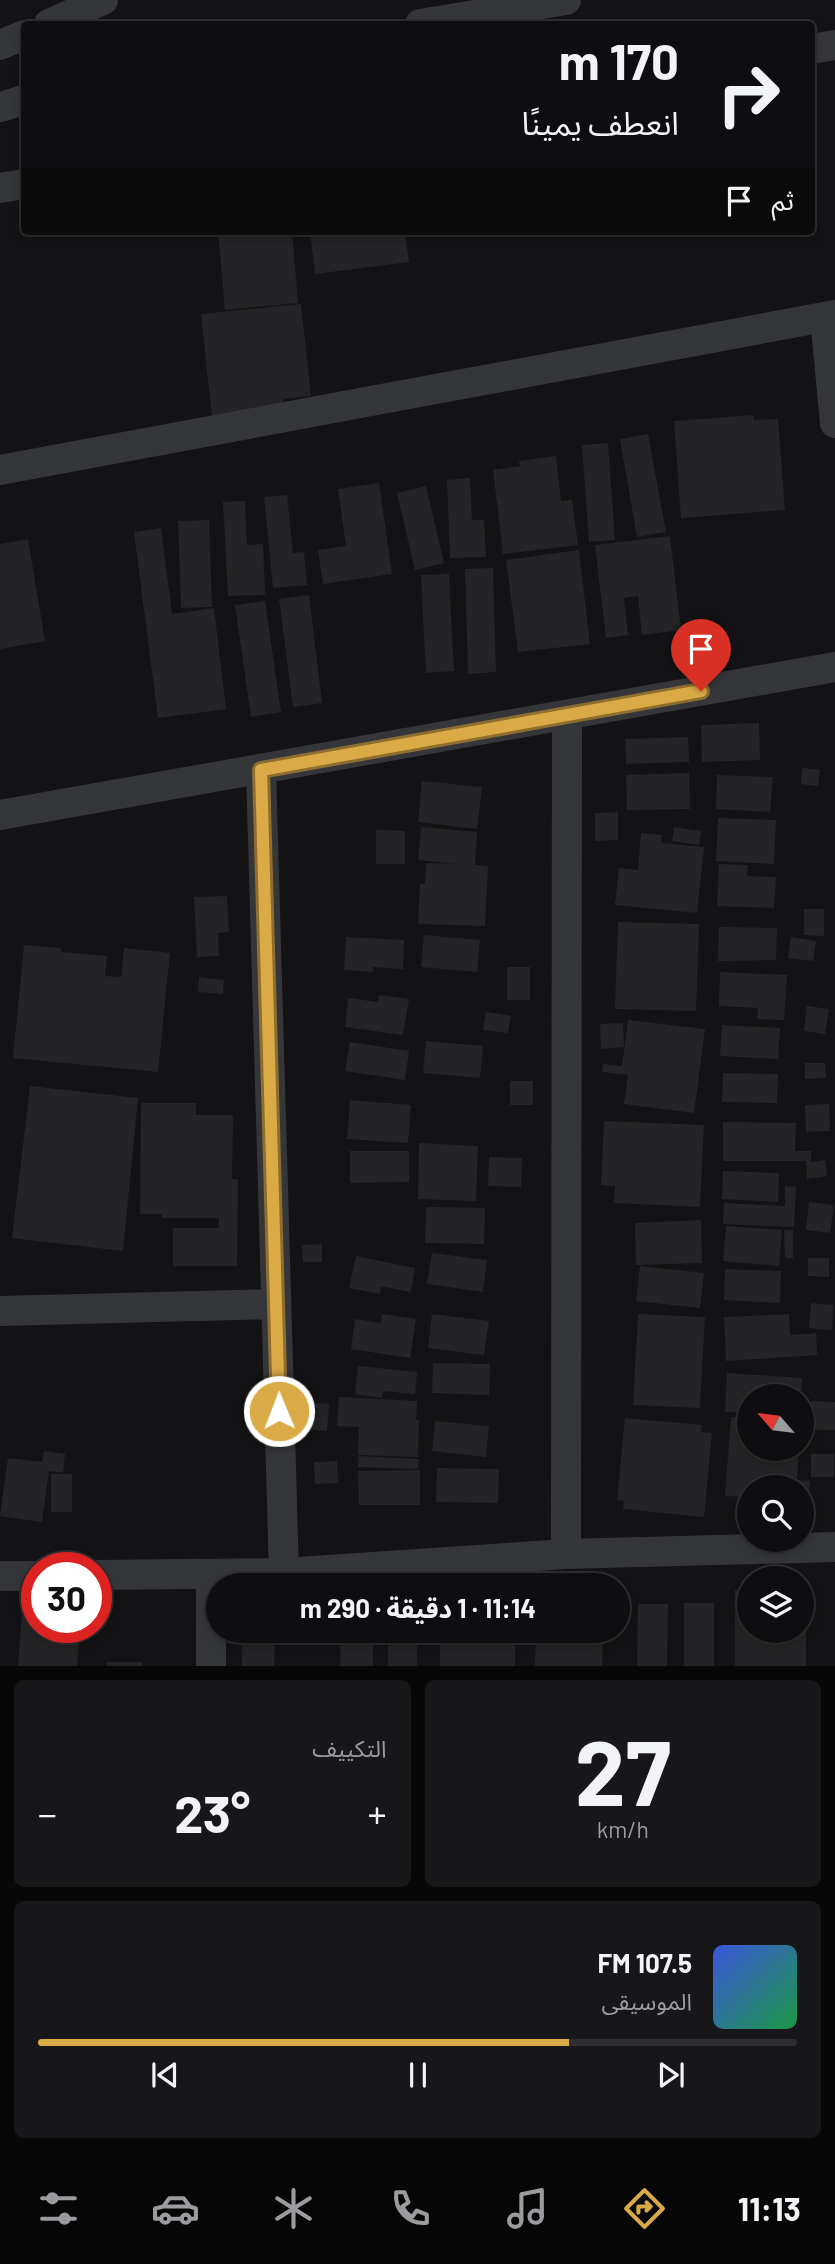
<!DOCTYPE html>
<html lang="ar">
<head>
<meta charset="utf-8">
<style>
	:root { --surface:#0e0e10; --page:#171719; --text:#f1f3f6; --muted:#9b9c9f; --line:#2e2e30; --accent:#daaa46 }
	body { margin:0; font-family:Barlow,"Noto Sans Arabic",sans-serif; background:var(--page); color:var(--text); direction:rtl; height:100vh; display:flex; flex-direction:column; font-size:26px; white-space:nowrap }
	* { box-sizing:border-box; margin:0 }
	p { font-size:23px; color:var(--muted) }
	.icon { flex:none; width:38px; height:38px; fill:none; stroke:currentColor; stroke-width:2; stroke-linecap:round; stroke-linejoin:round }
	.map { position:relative; height:1666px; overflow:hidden; direction:ltr }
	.details { display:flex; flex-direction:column; gap:14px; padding:14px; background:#080809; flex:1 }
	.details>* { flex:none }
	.top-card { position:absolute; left:21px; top:21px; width:794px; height:214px; border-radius:7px; box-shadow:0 4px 10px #0003,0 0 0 2px var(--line); direction:rtl; background:#0e0e10; color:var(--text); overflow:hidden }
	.needle { width:46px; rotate:298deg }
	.controls { position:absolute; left:737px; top:1384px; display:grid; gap:14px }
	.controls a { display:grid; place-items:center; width:77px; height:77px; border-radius:50%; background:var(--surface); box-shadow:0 4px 10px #0003,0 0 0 2px var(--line); font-size:35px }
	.speed { position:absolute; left:21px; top:1552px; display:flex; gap:14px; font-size:35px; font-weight:700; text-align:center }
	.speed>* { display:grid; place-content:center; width:91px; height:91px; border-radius:50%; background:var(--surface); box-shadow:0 4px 10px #0003,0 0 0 2px var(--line); line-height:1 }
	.speed .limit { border:10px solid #d22; background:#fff; color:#111 }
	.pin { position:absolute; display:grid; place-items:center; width:60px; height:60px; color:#fff; margin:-72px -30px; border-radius:50% 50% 50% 0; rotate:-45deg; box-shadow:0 0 7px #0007 }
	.pin .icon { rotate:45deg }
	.me { position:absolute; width:77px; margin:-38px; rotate:359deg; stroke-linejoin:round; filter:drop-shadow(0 0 5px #0008) }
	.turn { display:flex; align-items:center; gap:24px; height:147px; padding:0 21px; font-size:32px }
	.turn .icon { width:91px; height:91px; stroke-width:2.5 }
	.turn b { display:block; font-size:49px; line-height:60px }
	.then { display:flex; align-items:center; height:66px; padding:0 21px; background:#0003; gap:14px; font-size:26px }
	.big { font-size:52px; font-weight:700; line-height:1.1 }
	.details .card { flex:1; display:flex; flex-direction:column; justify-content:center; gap:10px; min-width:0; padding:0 24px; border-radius:10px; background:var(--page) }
	.details .dial { align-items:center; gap:0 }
	.dial b { font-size:91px; line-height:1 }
	.song { display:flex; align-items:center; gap:21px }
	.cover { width:84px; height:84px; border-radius:10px; background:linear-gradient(135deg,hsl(230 70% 55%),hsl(140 70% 35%)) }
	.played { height:7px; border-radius:4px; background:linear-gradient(90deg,var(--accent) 70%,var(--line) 70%) }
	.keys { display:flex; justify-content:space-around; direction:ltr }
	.heat { display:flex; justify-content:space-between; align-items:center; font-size:38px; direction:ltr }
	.details .tiles { flex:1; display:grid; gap:14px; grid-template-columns:1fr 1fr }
	.card:last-child { grid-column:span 2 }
	.trip { position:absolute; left:206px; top:1573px; width:424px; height:70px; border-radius:35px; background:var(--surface); box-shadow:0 4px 10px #0003,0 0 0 2px var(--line); font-weight:700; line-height:70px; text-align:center; direction:rtl }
	.menu { display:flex; height:112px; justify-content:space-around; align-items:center; background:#060606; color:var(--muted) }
	.menu .icon { width:49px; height:49px }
	.menu .current { color:var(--accent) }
	.menu b { font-size:32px; color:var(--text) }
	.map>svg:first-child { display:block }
</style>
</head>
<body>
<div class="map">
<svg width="835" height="1666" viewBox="0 0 835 1666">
	<rect width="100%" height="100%" fill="#131315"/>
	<path fill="#242426" d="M218,231H292L298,303L225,310Z
		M310,231H405L409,262L315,274Z
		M301,304L311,396L283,399L285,409L212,417L201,314Z
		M753,415L754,420L778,419L785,510L681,518L674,421Z
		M648,434L666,532L637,537L620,439Z
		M608,443L615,540L589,542L582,445Z
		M556,456L561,501L572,500L578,545L503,554L493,470L520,466L519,461Z
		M470,478L472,520H484L486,557L450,558L447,480Z
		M379,483L392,574L323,584L318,550L346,546L338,489Z
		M426,486L444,563L415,570L397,493Z
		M287,495L293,553L304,552L307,585L273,588L264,497Z
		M245,501L247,545L263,544L265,595L228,596L223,502Z
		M209,520L212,607L181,608L178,521Z
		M161,528L172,614L214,608L226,709L158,718L134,532Z
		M670,536L681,630L642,635L638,596L624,598L628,635L606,638L595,545Z
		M28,539L45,641L0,649V544Z
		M579,550L590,644L518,652L506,560Z
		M493,568L496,672L468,674L465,569Z
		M449,574L454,671L426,673L421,575Z
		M309,595L322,703L293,707L279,599Z
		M265,601L281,712L251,717L235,605Z
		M759,723L760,760L702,762L701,725Z
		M688,737L689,762L626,764L625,739Z
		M802,768L820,770L818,786L801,784Z
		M689,773L690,809L627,810L626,775Z
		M717,775L773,777L770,812L716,809Z
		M422,781L482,787L477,829L418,822Z
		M618,812V840L595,841V813Z
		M718,818L776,820L774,864L716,861Z
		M421,827L477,832L475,865L488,866L485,926L418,924L420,884H425L426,863L456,864L418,860Z
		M674,827L701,831L699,845L672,841Z
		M376,830L405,831V864H376Z
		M641,833L662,835L661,843L704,847L697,913L615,905L619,868L638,870Z
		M719,864L748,865L747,876L776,877L774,908L717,906Z
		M227,896L229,932L218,933L219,956L197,957L194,897Z
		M804,909H824V936L804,935Z
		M618,922L699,924L696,1011L615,1009Z
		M719,927L777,928L776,960L718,961Z
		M424,935L480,940L477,972L421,967Z
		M346,937L404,940L403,969L373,967V972L344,970Z
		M791,937L816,941L813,961L788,958Z
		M24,945L61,948V952L107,956L105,976L121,977L124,948L170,953L158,1072L13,1058Z
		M507,967H530V1000H507Z
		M720,972L787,975L784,1020L757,1019L758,1008L719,1006Z
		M199,977L224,980L223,994L198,992Z
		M379,995L409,999L403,1035L345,1027L348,998L378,1002Z
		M807,1006L829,1009L825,1034L804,1031Z
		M486,1012L511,1016L508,1033L483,1030Z
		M628,1020L705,1029L694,1113L624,1104L628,1075L602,1072L603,1064L622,1066Z
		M623,1023L624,1047L601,1049L600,1024Z
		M722,1025L780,1028L778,1059L720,1056Z
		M426,1041L483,1046L480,1078L423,1073Z
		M350,1042L409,1051L405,1080L345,1071Z
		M805,1063H825L826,1078L805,1079Z
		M723,1073L778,1074L777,1103L722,1102Z
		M510,1081H533V1105H510Z
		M30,1086L138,1098L123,1251L12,1238Z
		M350,1100L411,1105L408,1143L347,1139Z
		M141,1103H196V1115H233L232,1179H238L237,1266H173V1228H219V1218H162V1214H140Z
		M829,1104L830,1131L806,1132L805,1105Z
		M604,1121L704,1125L700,1207L614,1203L615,1186L601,1185Z
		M723,1122L796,1123L795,1151H811V1162L825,1160L827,1176L807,1179L806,1161H723Z
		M419,1143L478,1146L476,1201L418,1199Z
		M350,1151H409V1182L350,1183Z
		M489,1157L522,1158L521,1187L488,1186Z
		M723,1171L779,1173L778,1202L722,1199Z
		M785,1186L796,1187L794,1227L723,1224L724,1203L785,1206Z
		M809,1202L834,1205L830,1233L806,1230Z
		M426,1207L485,1208L484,1244L425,1243Z
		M701,1220L702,1263L636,1265L635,1223Z
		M726,1226L782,1230L779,1266L723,1261Z
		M784,1230H793V1258H785Z
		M322,1244V1262H303L302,1245Z
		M432,1253L487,1260L483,1292L427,1284Z
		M356,1256L415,1268L411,1292L381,1286L380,1294L349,1288Z
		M808,1258H829V1277L808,1276Z
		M640,1266L704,1273L700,1308L636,1301Z
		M725,1269L781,1271L780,1303L724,1300Z
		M811,1303L834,1305L832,1330L809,1328Z
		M382,1314L416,1319L410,1358L351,1349L355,1319L381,1323Z
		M432,1314L489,1321L484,1355L428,1348Z
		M638,1314L705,1317L700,1408L633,1405Z
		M789,1314L790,1335L816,1333L817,1355L726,1361L724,1317Z
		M433,1363L490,1364L489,1395L432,1393Z
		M358,1366L417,1372L415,1394L383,1391L382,1398L355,1394Z
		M727,1373L802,1378L801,1396H749V1413L725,1412Z
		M339,1397L417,1401L416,1420H419L418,1457L358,1455L359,1427L337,1426Z
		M811,1401L835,1402V1430H810Z
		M307,1402L329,1404L327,1431L304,1429Z
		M731,1417L749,1418V1449H799L797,1480L810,1481L808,1504L802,1503V1488H749V1497L725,1496Z
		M625,1418L702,1425L701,1432L712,1433L704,1517L623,1509L624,1501L617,1500Z
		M435,1421L489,1426L486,1457L432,1451Z
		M44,1451L65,1454L63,1473L49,1471L42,1522L0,1516L8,1458L42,1462Z
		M811,1454H834V1477H811Z
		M358,1456L419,1459L418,1469L358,1467Z
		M337,1461L338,1483L315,1484L314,1462Z
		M437,1468L499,1469L498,1503L436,1502Z
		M420,1470V1505H359L358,1471Z
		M51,1474H72V1512H51Z
		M802,1589H806V1666H735V1590H749V1631H802Z
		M23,1597L37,1598V1628H80L77,1666H18Z
		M684,1603H714V1666H684Z
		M638,1604H668L667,1666H637Z
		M242,1631H275L274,1666H242Z
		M341,1631H373V1666H340Z
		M388,1631H417V1666H388Z
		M440,1631H515V1666H440Z
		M536,1631H603L602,1666H535Z
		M107,1662H142V1666H107Z"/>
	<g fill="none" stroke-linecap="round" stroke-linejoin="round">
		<path stroke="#353639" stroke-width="30" d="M49,24L103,0
			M420,24L566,0
			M0,45L24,35
			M812,49L835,45
			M0,107L24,100
			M0,188L24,184
			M825,317L835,423
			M0,470L835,315
			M261,770L284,1573
			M0,815L835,667
			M0,1311L276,1304
			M566,1554L567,715
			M211,1574V1666
			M96,1575L284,1573L566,1554L835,1547
			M0,1576H37"/>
	</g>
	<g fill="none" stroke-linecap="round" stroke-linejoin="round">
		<g stroke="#8e6e2e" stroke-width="18">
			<path id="route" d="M279,1411L261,770L701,691"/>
		</g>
		<use href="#route" stroke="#daaa46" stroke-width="12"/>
	</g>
</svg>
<div class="controls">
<a><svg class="needle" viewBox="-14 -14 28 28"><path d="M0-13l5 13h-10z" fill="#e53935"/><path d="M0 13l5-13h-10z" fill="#9b9c9f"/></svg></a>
<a><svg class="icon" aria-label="search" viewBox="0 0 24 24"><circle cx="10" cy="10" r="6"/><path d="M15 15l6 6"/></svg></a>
<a><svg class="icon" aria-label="layers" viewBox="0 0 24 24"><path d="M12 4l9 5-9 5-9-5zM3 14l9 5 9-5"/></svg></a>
</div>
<div class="speed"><div class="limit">30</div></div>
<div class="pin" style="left:701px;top:691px;background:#d93025"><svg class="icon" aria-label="arrive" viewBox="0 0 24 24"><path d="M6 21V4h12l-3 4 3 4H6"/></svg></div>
<svg class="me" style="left:279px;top:1411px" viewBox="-20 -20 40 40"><circle r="17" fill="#daaa46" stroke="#fff" stroke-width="3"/><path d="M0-11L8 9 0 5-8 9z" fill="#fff"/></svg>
<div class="trip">11:14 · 1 دقيقة · 290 m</div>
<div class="top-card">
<div class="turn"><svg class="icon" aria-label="right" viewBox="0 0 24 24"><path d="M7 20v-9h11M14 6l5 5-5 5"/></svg><div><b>170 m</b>انعطف يمينًا</div></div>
<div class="then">ثم<svg class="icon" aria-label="arrive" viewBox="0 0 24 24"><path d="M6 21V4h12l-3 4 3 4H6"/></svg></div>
</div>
</div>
<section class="details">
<div class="tiles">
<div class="card dial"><b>27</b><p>km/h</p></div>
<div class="card"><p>التكييف</p>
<div class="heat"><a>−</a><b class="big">23°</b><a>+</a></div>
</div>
<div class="card">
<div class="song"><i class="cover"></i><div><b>107.5 FM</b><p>الموسيقى</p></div></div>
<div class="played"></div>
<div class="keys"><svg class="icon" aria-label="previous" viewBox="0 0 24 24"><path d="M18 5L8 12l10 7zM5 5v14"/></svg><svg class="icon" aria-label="pause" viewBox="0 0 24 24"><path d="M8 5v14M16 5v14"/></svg><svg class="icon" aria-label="next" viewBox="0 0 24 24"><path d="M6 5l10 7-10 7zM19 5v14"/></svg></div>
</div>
</div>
</section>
<nav class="menu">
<b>11:13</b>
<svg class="icon current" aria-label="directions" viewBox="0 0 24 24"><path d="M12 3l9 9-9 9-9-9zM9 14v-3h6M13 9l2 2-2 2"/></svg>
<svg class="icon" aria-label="music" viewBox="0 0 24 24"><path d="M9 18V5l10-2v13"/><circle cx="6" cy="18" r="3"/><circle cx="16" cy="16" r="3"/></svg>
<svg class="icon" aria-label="phone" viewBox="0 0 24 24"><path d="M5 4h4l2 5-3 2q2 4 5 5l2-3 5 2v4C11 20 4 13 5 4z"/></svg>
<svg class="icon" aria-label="climate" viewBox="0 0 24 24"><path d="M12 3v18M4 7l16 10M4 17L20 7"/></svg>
<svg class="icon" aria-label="car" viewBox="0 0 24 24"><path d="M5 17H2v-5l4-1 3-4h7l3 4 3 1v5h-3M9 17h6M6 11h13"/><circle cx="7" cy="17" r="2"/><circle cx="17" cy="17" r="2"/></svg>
<svg class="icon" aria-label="filters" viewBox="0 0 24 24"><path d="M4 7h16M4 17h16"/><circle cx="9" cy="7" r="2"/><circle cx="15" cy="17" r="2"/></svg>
</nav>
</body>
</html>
